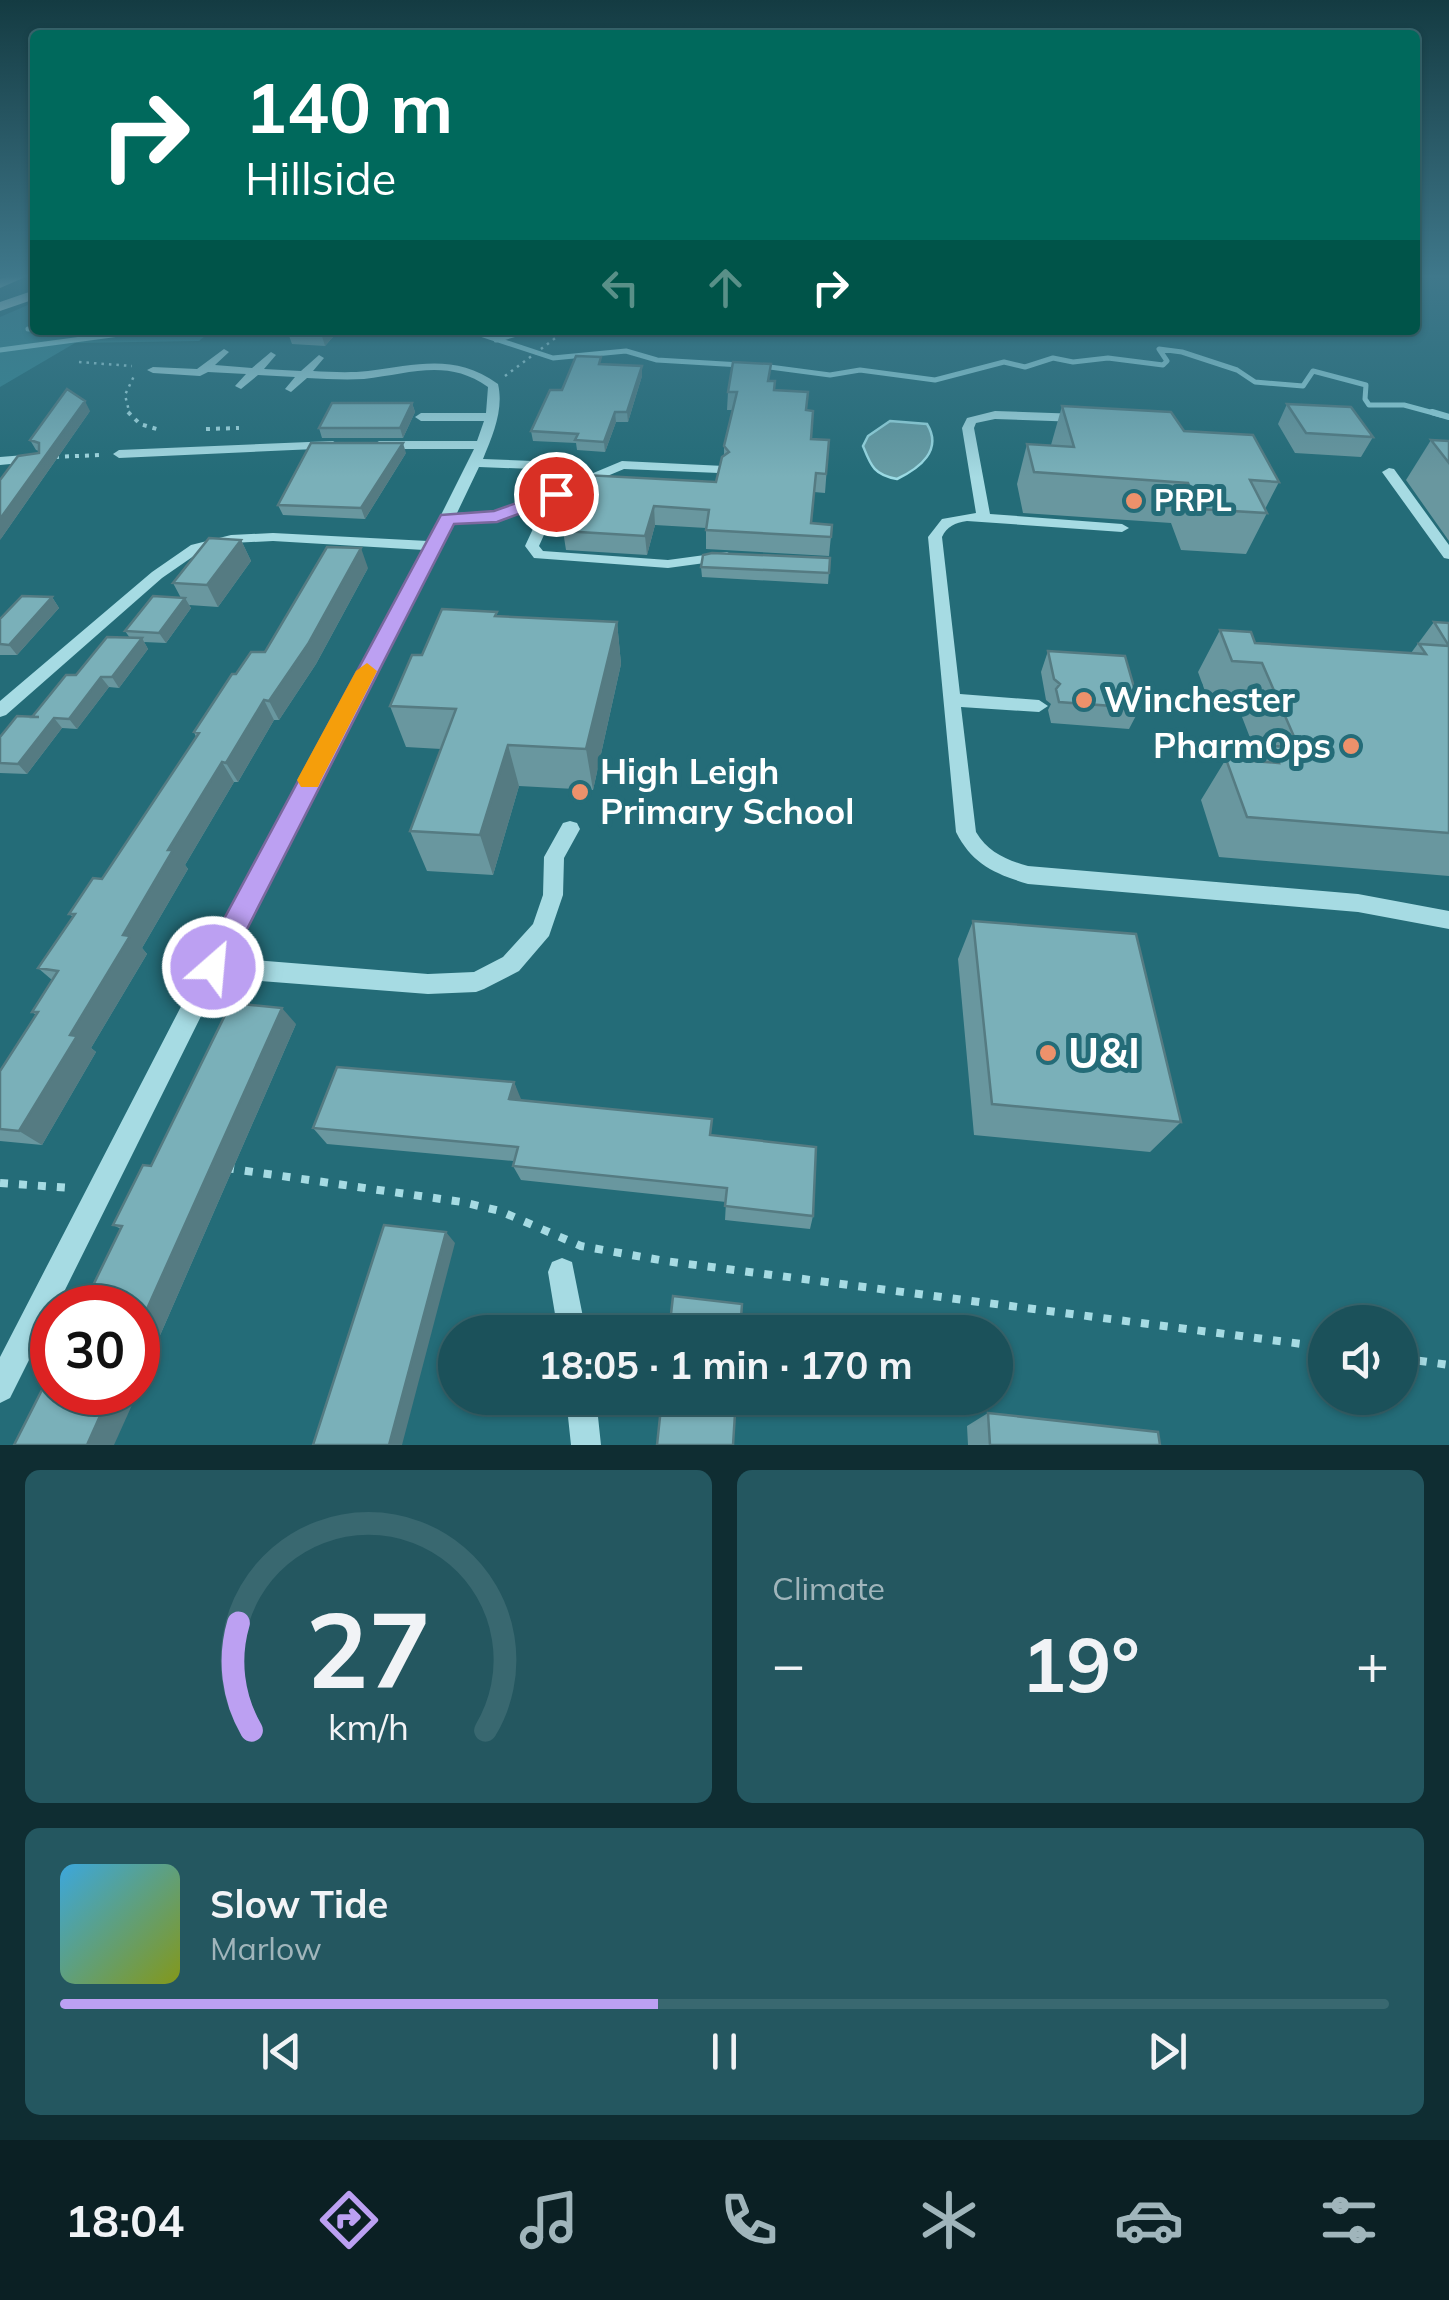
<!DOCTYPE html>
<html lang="en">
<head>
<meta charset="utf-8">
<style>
	:root { --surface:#1b515a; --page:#245760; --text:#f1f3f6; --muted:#a0b5bb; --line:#396870; --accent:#bca0f2 }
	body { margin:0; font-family:Mulish,sans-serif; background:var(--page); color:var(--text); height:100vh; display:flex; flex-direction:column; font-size:38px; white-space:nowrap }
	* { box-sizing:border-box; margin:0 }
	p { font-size:32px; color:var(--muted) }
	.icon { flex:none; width:55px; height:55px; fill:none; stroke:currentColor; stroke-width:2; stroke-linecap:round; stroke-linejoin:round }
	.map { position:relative; height:1445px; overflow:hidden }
	.panel { display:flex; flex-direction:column; gap:25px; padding:25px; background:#0f2d32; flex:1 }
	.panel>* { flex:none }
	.guide { position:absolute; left:30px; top:30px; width:1390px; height:305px; border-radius:10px; box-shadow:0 2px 8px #0004,0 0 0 2px var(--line); background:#00695c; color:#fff; overflow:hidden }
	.controls { position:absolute; left:1308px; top:1305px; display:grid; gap:20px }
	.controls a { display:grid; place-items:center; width:110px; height:110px; border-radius:50%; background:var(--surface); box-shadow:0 2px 8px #0004,0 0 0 2px var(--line); font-size:50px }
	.speed { position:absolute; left:30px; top:1285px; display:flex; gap:20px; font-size:50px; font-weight:700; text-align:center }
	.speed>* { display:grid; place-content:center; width:130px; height:130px; border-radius:50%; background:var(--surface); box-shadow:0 2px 8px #0004,0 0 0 2px var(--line); line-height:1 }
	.speed .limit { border:15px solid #d22; background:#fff; color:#111 }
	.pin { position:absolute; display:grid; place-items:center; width:85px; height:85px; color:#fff; margin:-42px; border:5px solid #fff; border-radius:50%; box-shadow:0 2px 10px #0007 }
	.me { position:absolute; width:110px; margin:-55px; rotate:27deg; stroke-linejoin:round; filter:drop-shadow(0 0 8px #0008) }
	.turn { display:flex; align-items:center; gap:35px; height:210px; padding:0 50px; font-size:45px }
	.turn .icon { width:130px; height:130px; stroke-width:2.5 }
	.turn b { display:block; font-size:70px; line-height:85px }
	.lanes { display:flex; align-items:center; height:95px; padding:0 50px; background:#0003; justify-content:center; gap:50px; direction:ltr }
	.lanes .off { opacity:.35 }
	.big { font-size:75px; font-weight:700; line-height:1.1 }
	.panel .widget { flex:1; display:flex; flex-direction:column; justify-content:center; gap:15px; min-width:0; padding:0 35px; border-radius:15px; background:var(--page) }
	.panel .dial { align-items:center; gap:0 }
	.dial svg { height:260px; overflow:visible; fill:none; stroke:var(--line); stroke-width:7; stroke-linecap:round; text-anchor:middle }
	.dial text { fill:var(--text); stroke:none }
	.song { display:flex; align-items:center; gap:30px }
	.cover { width:120px; height:120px; border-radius:15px; background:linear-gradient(135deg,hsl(200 70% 55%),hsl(70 70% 35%)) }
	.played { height:10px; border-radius:5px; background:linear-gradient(90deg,var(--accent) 45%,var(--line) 45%) }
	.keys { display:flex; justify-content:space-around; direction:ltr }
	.heat { display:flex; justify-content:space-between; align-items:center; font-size:55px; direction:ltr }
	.panel .tiles { flex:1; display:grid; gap:25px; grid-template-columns:1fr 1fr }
	.widget:last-child { grid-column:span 2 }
	.trip { position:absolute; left:438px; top:1315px; width:575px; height:100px; border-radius:50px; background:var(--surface); box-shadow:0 2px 8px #0004,0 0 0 2px var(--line); font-weight:700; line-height:100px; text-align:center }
	.dock { display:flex; height:160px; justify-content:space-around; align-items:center; background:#0b2024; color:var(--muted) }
	.dock .icon { width:70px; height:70px }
	.dock .current { color:var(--accent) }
	.dock b { font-size:45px; color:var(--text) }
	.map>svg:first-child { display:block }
</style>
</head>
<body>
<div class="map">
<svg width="1449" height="1445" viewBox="0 0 1449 1445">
	<rect width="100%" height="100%" fill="#246c78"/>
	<path fill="#358794" d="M35,302V330H212L199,341L75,343L0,387V317Z"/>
	<path fill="#679ca4" stroke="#9bdbe4" stroke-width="2.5" d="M890,421L927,424C943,450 920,468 897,479C874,475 871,466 863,446L868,436Z"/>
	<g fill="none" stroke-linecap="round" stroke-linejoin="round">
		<path stroke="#9bdbe4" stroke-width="5" d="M28,329H35
			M468,330L553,358L626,351L657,360L741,365
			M496,340L530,330
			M0,350L149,330
			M762,366L830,375L860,370L935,380L1004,362L1025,367L1053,358L1073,362L1108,358L1163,365L1167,361L1159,349L1182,352L1237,370L1255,382L1303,386L1313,371L1366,385L1365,399L1369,405H1404L1441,415"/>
		<path stroke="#9bdbe4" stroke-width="6" d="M1432,412L1449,417"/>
		<path stroke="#a6dbe3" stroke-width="2.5" stroke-dasharray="2.5 5" stroke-linecap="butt" d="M79,362L132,366
			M505,376L566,330
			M130,415L125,395L134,376"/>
		<path stroke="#a6dbe3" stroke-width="4" stroke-dasharray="4 6" stroke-linecap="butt" d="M128,412L140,424L160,430
			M206,429L239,428
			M55,457L99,455"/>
		<path stroke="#a6dbe3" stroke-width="8" stroke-dasharray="8 11" stroke-linecap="butt" d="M226,1168L462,1202L500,1211L581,1246L665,1261L1325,1347
			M0,1183L72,1188
			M1400,1358L1449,1365"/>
		<path fill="#a6dbe3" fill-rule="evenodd" d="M224,349L229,352L215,365L252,368L271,352L276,355L264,369L301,371L319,355L324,358L313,371C331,372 350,373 368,371C418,365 454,353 498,384C504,409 493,435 483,459L557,462L563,466L557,470L479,467L457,513L505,510L622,461L724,466V472L719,473L624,469L562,495L539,546L543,551L668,560L727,552L734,556L727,560L668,568L534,558L525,546L545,503L507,518L453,522L229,958L428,974L474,972L503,957L533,924L543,895L544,857L563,823L570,821L577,823L580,829L564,858L563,895L549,936L519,971L484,989L476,992L428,994L220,978L56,1308H52V1314L10,1398L0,1403V1357L205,960L424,550L273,541L231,543L201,551L162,578L6,715L0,717V701L152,572L191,545L231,535L273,533L428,541L474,449H379L373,445L379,441H477L484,421H421L415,417L421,413H486L488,387C447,358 410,374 364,379C345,380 326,379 307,378L291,392L285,389L295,377L258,375L241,389L235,386L246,374L208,372L200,376L153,373L147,370L153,367L197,369Z
			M995,411L1080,414L1086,418L1080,422L995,419L976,423L974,428L990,514L1122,524L1129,528L1122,532L967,521C955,523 947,526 942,537L960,694L1039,700L1048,706L1039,712L961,707L976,832C988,852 1006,860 1028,866L1358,894L1449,911V929L1358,912L1028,884C995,874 972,864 956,832L928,537L942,519L976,513L962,428L967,418Z
			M333,441L339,445L337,448L119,458L113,454L119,450Z
			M37,454L42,455V461L0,465V457Z
			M1389,468L1394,469L1449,545V559L1444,558L1382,472Z
			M562,1258L572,1262L586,1332H558L548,1272L552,1262Z
			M566,1398H596L601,1445H571Z"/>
		<path fill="#e6f8fc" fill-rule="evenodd" d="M12,275H30L0,288V279Z
			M35,290V299L0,311V302Z"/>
	</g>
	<path fill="#69979f" d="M287,330H339L325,346L292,344Z
		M602,364L642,376L628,422H616L605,452L577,450L576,443L533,441L531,431L562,390Z
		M770,381L775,390L806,410L811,439L829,440L825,493L814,492L811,523L832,525L829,556L706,549V528L655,525L647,555L566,550L563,531L716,482L724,455V446L733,410H727L728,392Z
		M412,403L415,412L403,438H322L319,428Z
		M1287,404L1373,437L1361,457L1295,453L1278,424Z
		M1062,406L1184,431L1279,482L1265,509L1267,513L1246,554L1181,550L1171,523L1023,513L1017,484L1027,444L1051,445Z
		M90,411L0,540L39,453V451L36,450L30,440Z
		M1431,440L1449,441V541L1406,480Z
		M406,453L365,519L283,515L278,505Z
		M241,540L251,561L218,607L189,605L191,608L166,643L144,642L148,649L119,688L109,687L77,729L62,728L27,774L0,773V737L32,717L76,675L130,638L125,631L181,598L173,583Z
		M830,558L828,584L702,577L701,567Z
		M368,568L316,664L279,720H274L238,782H234L185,865L188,869L142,948L147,954L91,1048L96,1052L42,1145L0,1141V1071L36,1015L32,1012L52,980L38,968L73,917L69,914L102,879L196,737L194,732L236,674Z
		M52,597L59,608L17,655H0V619Z
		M498,617L617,622L621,664L593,790L519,786L493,875L427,871L410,831L441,749L406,747L390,706L422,655Z
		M1434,622L1449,623V876L1219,857L1201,800L1226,759L1259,761L1237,704L1209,702L1198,672L1220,630L1255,643L1411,653Z
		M1048,651L1140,708L1129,729L1051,723L1048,710L1051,704L1046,700L1041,672Z
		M973,921L1181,1122L1150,1152L974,1135L958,959Z
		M296,1024L158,1340L147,1339L138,1361V1308L121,1229L113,1225L151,1166Z
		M514,1082L520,1100L712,1135L813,1216L810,1229L725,1220L726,1202L521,1180L513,1166L514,1161L327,1144L313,1128Z
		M988,1413L1160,1445H968L967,1426Z"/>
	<path fill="#557b82" d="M320,330H339L325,346Z
		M642,366V376L628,422L627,412Z
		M85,401L90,411L0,540V519Z
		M412,403L415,412L403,438L400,428Z
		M615,412L616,422L605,452L604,442Z
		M403,443L406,453L365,519L361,508Z
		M654,506L655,525L647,555L645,536Z
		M241,540L251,561L218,607L207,585Z
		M361,548L368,568L316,664L279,720L269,701Z
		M52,597L59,608L17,655L9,645Z
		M185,598L191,608L166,643L159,633Z
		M617,622L621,664L593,790L586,749Z
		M142,638L148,649L119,688L112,677Z
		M101,677L109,687L77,729L69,719Z
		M264,700L274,720L238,782L226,763Z
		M54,718L62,728L27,774L18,764Z
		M508,745L519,786L493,875L480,835Z
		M222,762L234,782L185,865L188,869L142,948L147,954L91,1048L96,1052L42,1145L19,1131L168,850Z
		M282,1008L296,1024L158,1340L138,1331V1329Z
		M514,1082L521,1099L517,1115L509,1099Z
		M446,1232L455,1243L402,1445H389Z
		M138,1335L147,1339L138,1361Z
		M96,1392H123L120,1401L132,1405L114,1445H87Z"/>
	<path fill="#7ab0b9" stroke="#557b82" stroke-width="2.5" d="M576,356L601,357L599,364L642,366L627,412H615L604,442L575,440L578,434L531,431L550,390H562Z
		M733,362L771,364L768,381H775L774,390L808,392L806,410L813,411L811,439L829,440L826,474L816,473L811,523L832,525L831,537L706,530L709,510L654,506L645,536L563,531L585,475L716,482L722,457L729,452L724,446L737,392H728Z
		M67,389L85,401L0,519V480L18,456L39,453V443L30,440Z
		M332,403H412L400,428H319Z
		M1287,404L1351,407L1373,437L1306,433Z
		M1062,406L1171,412L1184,431L1253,435L1279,482L1250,480L1267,513L1199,509L1188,483L1034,472L1027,444L1074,447Z
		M1431,440L1449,441V463Z
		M311,443H403L361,508L278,505Z
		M209,538L241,540L207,585L173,583Z
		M327,547L361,548L308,644L269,701L264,700L226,763L222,762L168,850H173L123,935L130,936L70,1035L77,1036L19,1131L0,1129V1071L38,1012H32L58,971L38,968L75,914H69L93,878L102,879L199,733L194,732L232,674H236L251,652H265Z
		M712,553L830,558L829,573L701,567L703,555Z
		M22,596L52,597L9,645L0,644V619Z
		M153,596L185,598L159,633L125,631Z
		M442,609L497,612L495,616L617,622L586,749L508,745L480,835L410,831L456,709L390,706L412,655H422Z
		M1434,622L1449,623V646Z
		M1220,630L1251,632L1255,643L1426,654L1419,644L1449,646V833L1247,817L1226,759L1279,763L1273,746L1299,748L1262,663L1232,661Z
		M107,637L142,638L112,677H101L69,719L54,718L18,764L0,763V737L17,716L39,717H32L66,675H76Z
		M1048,651L1125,656L1140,708L1059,702L1056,689L1060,684L1054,679Z
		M973,921L1136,934L1181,1122L992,1104Z
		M231,1003L282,1008L138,1329V1308H82L122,1226L113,1225L143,1165L151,1166Z
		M337,1067L514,1082L509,1099L712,1119L710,1135L816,1147L813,1216L725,1206L727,1188L513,1166L518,1147L313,1128Z
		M384,1225L446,1232L389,1445H313Z
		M673,1296L742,1304L740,1332H669Z
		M52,1360V1392H96L94,1396L108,1398L87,1445H14L47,1380H43Z
		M662,1398H736L733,1445H657Z
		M988,1413L1158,1432L1160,1445H990Z"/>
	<linearGradient id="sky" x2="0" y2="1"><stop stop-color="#143b42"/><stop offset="0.58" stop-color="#3f788b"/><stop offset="1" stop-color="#3f788b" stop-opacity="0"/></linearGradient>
	<rect width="1449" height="477" fill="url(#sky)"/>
	<path fill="#bca0f2" stroke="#7a689d" stroke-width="2.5" d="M556,489L564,494L562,498L497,522L454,524L223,976L213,980L203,976L199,967L203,958L441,515L494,511Z"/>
	<path fill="#f59e0b" d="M367,663L377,671L321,780L318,787H301L297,780L356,671Z"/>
	<g fill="#ed916b" stroke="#246c78" stroke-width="4">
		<circle cx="1134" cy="501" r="10"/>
		<circle cx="1084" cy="700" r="10"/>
		<circle cx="1351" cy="746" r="10"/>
		<circle cx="580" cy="792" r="10"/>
		<circle cx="1048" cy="1053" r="10"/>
	</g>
	<g text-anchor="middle" stroke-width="10" stroke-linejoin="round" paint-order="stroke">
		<g font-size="30" font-weight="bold" fill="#fff" stroke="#246c78" text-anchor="start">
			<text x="1154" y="511">PRPL</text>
		</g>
		<g font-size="35" font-weight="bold" fill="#fff" stroke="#246c78" text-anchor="start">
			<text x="1104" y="712">Winchester</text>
			<text x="1331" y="758" text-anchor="end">PharmOps</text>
			<text x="600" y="784">High Leigh<tspan x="600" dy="40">Primary School</tspan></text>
		</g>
		<g font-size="42" font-weight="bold" fill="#fff" stroke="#246c78" text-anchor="start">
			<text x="1068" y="1068">U&amp;I</text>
		</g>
	</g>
</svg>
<div class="controls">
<a><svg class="icon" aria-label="sound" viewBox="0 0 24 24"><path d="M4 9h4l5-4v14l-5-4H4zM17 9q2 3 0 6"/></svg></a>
</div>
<div class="speed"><div class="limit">30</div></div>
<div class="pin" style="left:556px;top:494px;background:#d93025"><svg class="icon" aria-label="arrive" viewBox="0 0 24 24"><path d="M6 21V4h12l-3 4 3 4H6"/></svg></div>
<svg class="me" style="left:213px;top:967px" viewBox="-20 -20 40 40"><circle r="17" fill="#bca0f2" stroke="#fff" stroke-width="3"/><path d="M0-11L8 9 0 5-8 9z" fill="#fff"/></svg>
<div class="trip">18:05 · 1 min · 170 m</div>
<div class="guide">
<div class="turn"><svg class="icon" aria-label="right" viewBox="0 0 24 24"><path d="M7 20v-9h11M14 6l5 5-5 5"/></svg><div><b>140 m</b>Hillside</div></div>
<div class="lanes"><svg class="icon off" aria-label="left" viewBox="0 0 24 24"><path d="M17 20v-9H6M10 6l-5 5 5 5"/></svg><svg class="icon off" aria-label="ahead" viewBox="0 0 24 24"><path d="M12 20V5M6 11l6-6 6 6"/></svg><svg class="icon" aria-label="right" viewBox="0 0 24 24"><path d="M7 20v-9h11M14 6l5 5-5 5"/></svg></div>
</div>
</div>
<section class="panel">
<div class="tiles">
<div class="widget dial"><svg viewBox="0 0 100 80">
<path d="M14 69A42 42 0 1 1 86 69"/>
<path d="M14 69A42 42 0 0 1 10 36" stroke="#bca0f2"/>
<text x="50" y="56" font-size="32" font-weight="700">27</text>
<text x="50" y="72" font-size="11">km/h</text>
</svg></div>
<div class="widget"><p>Climate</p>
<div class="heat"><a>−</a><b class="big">19°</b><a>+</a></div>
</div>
<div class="widget">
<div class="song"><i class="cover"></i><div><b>Slow Tide</b><p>Marlow</p></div></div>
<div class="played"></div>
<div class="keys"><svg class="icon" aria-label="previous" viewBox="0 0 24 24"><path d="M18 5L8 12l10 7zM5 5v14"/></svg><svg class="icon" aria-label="pause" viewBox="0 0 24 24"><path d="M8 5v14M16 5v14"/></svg><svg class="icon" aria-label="next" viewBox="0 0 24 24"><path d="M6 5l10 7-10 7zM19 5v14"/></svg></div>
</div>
</div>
</section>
<nav class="dock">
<b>18:04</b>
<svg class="icon current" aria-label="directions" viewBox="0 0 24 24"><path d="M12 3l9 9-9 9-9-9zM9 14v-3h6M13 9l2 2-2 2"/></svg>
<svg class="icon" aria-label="music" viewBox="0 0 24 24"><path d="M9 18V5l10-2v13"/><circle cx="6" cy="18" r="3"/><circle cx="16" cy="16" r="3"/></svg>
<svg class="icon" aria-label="phone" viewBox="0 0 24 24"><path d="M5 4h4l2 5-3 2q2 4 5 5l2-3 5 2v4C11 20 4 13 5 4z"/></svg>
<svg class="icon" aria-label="climate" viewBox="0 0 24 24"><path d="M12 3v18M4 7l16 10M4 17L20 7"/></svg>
<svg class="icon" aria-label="car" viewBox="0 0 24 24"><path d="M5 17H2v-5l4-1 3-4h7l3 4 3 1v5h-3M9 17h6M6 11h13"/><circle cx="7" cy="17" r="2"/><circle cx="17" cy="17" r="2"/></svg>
<svg class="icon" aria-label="filters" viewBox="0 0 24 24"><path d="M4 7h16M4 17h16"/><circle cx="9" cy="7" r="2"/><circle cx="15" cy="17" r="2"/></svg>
</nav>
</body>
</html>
